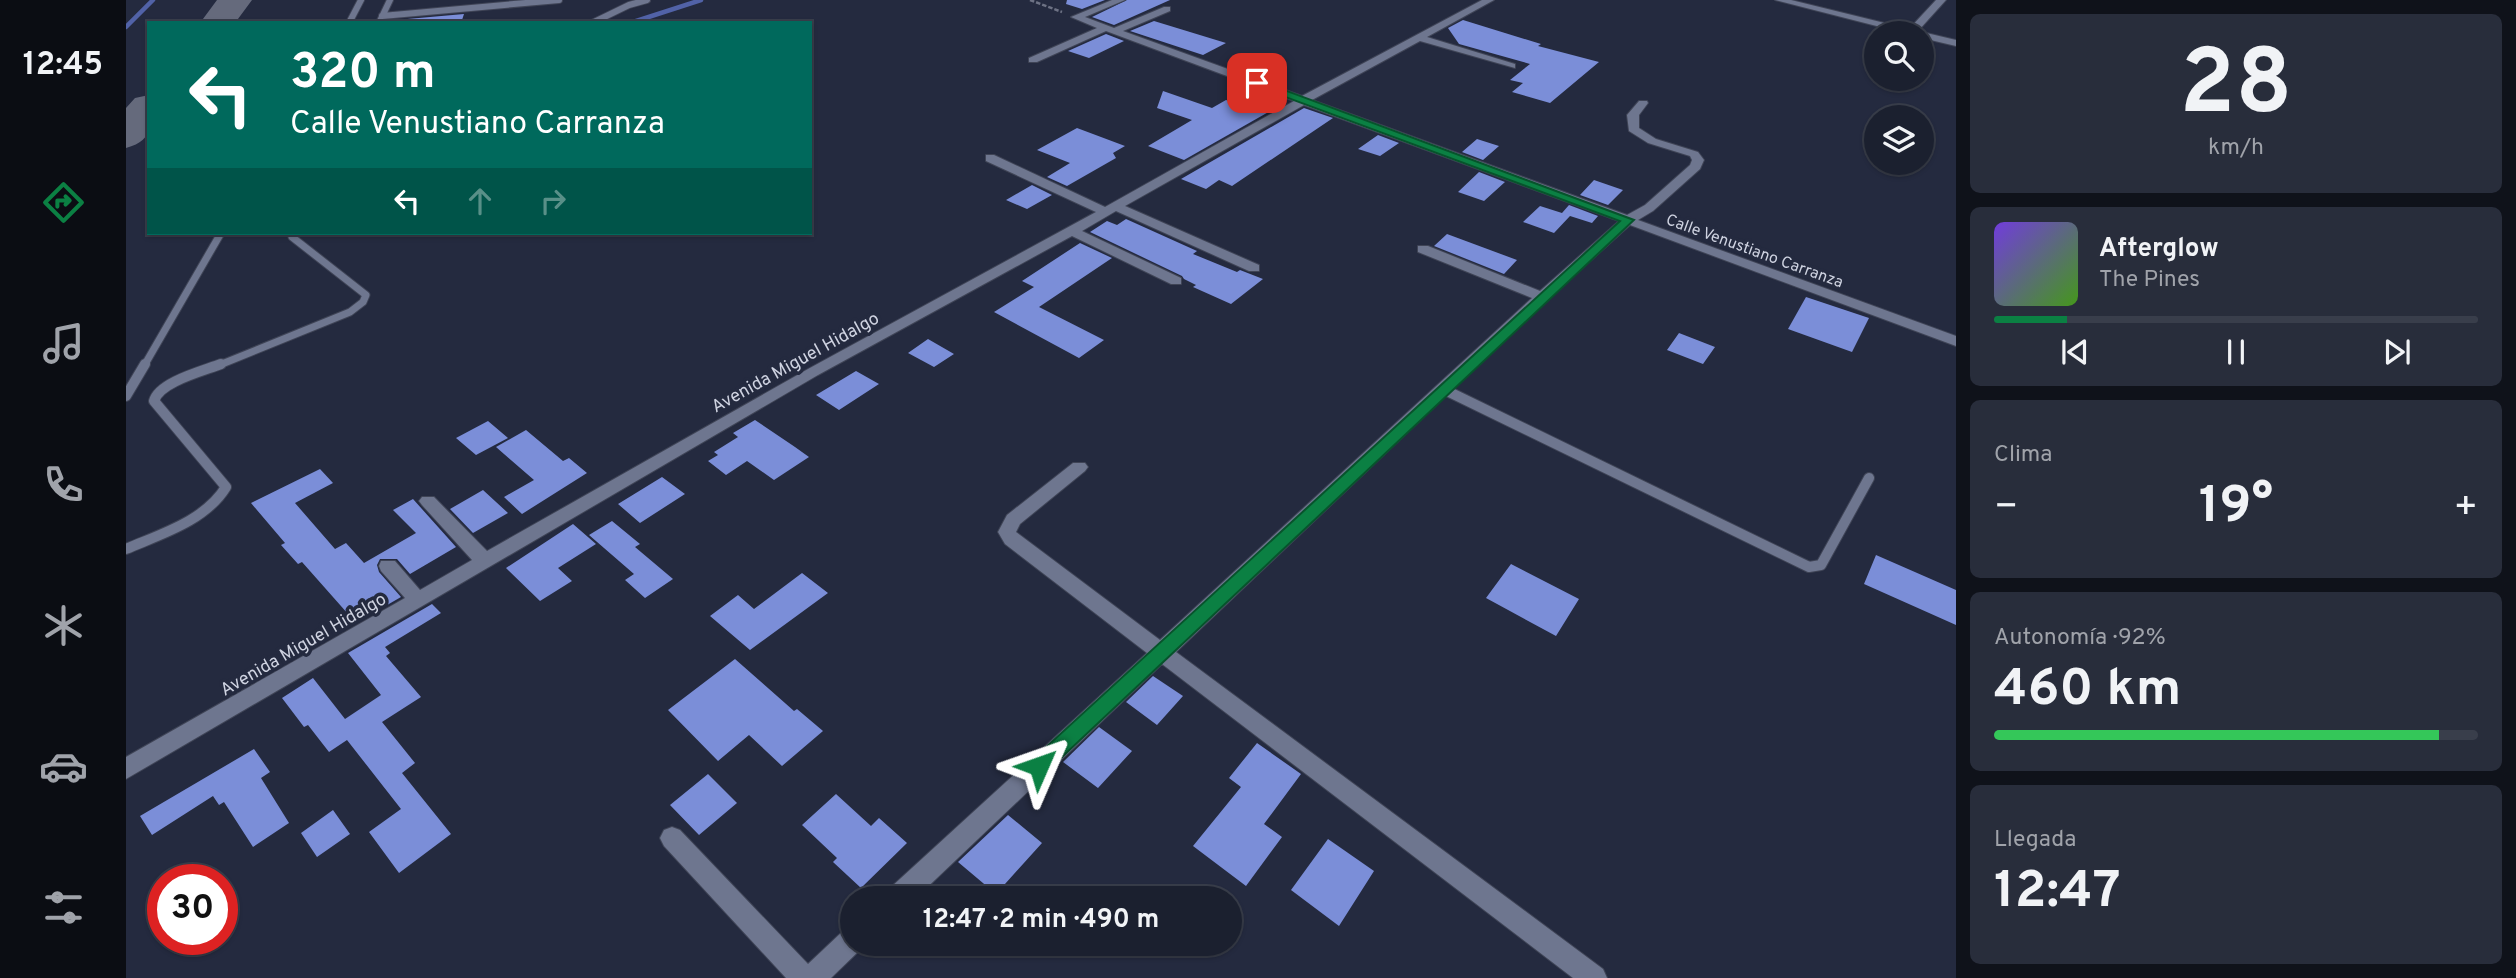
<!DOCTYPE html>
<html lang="es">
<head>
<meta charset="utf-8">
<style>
	:root { --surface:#1b202f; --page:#282d3b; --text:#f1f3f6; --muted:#a0a3aa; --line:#393e4b; --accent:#0b8043 }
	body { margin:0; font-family:Overpass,sans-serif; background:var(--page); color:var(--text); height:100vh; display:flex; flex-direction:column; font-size:26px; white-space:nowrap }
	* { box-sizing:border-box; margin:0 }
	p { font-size:23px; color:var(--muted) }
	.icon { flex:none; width:38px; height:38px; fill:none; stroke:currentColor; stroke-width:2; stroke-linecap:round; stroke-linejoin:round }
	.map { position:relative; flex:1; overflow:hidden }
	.panel { display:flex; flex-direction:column; gap:14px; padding:14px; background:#0f121a; width:560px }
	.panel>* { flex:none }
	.top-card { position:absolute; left:21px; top:21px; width:665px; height:214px; border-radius:0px; box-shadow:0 2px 5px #0004,0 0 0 2px var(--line); background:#00695c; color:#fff; overflow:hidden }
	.buttons { position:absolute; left:1738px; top:21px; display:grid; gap:14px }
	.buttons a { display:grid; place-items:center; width:70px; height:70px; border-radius:50%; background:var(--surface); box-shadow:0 2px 5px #0004,0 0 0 2px var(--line); font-size:35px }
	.speed { position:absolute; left:21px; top:864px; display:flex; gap:14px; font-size:35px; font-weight:700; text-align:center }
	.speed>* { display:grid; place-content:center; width:91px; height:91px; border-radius:50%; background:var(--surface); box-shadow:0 2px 5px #0004,0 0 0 2px var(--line); line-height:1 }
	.speed .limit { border:10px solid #d22; background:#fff; color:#111 }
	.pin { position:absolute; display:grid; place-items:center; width:60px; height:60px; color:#fff; margin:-30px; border-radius:14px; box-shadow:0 4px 10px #0006 }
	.me { position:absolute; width:77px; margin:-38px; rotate:47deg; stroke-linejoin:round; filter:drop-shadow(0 0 5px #0008) }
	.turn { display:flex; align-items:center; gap:24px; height:147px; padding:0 28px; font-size:32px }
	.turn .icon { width:91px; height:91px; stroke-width:2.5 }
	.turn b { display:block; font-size:49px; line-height:60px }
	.lanes { display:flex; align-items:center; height:66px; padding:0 28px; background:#0003; justify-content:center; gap:35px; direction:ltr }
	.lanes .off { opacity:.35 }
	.big { font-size:52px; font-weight:700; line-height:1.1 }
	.panel .tile { flex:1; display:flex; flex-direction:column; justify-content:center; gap:10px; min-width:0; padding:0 24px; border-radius:10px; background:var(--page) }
	.panel .dial { align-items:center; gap:0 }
	.dial b { font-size:91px; line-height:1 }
	.song { display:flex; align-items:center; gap:21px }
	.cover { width:84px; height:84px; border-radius:10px; background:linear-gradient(135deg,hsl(260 70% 55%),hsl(100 70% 35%)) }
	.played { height:7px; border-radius:4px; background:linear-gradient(90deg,var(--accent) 15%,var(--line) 15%) }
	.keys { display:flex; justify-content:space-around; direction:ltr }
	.heat { display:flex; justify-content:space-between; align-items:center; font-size:38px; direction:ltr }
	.charge { height:10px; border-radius:5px; background:linear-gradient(90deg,#34c759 92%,var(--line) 0) }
	.trip { position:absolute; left:714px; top:886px; width:402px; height:70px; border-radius:35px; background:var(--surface); box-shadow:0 2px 5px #0004,0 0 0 2px var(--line); font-weight:700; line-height:70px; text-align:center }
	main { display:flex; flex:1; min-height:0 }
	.menu { display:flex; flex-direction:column; width:126px; justify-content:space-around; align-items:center; background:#0b0d13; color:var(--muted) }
	.menu .icon { width:49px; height:49px }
	.menu .active { color:var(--accent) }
	.menu b { font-size:32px; color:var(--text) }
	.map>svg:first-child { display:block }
</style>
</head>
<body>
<main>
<nav class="menu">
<b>12:45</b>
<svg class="icon active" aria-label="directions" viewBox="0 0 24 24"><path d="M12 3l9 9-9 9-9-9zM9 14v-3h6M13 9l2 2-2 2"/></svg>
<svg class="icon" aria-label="music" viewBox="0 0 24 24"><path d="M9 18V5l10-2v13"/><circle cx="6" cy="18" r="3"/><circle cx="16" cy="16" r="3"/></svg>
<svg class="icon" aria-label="phone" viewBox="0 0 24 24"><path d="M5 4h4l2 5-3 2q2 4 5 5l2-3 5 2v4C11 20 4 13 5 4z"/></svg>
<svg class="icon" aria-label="climate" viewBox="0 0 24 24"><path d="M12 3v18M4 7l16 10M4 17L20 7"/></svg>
<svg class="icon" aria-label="car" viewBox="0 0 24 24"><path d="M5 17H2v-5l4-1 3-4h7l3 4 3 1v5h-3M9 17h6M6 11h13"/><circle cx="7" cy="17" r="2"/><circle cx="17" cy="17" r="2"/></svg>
<svg class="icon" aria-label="filters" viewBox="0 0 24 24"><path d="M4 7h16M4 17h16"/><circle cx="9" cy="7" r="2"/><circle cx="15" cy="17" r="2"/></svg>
</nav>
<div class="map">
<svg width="1830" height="978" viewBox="0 0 1830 978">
	<rect width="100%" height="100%" fill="#242a3f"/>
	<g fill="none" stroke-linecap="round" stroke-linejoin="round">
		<path stroke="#5162a7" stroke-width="4.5" d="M504,23L575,0
			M0,27L27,0"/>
		<path fill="#656a7c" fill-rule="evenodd" d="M91,0H126L109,23H74Z
			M23,95C23,121 31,140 0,148V108L9,98Z"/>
	</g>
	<path fill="#7b8ed8" d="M941,0H979L956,9L940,4Z
		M1001,0H1044L988,25L966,17Z
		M338,14L335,23H270V20Z
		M1337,20L1415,44L1412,46L1473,62L1424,103L1386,92L1397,83L1384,80L1404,64L1333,44L1322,28Z
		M1028,21L1100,43L1077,55L1004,31Z
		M980,34L998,41L963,58L942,51Z
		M1037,91L1086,108L1100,100L1109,103L1122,95L1155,105L1058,160L1022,146L1066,120L1031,108Z
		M1178,108L1207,118L1106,186L1093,180L1080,189L1055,179Z
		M951,128L999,146L987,153L990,158L941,186L921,177L944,163L911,150Z
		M1252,135L1273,143L1254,156L1232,149Z
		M1351,139L1373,146L1357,160L1336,152Z
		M1353,172L1379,182L1358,201L1332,192Z
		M1468,180L1497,190L1482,205L1454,195Z
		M906,185L926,195L901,209L880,200Z
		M1443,205L1472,216L1466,223L1444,216L1428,233L1397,222L1414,206L1436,213Z
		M1000,219L1071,251L1067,254L1111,272L1114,270L1137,279L1105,304L1067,287L1070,285L1058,279L1056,276L964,232L981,221L991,225Z
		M1321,234L1391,260L1378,274L1308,246Z
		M954,243L986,258L913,307L978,340L953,358L868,312L908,287L896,281Z
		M1680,297L1743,318L1726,352L1662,329Z
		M1553,333L1589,347L1577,364L1541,350Z
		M802,339L828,354L808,367L782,353Z
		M730,371L753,384L713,410L690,395Z
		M629,420L669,447L683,457L648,480L621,461L600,475L582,461L592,455L588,452L612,437L607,433Z
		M362,421L382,438L350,455L330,438Z
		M400,430L437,461L443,458L461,473L396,514L378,497L408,480L370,447Z
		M194,469L207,483L169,503L209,549L220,543L238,563L290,533L267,510L287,499L330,547L284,574L271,559H254L251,565L253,572L275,597L230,623L176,562L172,564L155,545L159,543L125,503Z
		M536,477L559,494L514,523L492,504Z
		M357,490L382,513L347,533L324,509Z
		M486,521L514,544L509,547L547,579L519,598L499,580L508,574L463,535Z
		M447,524L470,544L432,568L446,581L414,601L380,568Z
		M1750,555L1830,590V625L1738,584Z
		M1385,564L1453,599L1430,636L1360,598Z
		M676,573L702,593L624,650L584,616L612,595L628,609Z
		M306,604L315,613L259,647L264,653L260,656L295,697L256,722L289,763L276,773L325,834L273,873L243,832L275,809L221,740L203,752L182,725L178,727L156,698L187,678L219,719L255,695L222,653Z
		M609,659L668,711L671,709L697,731L656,766L623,735L592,761L542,710Z
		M1027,676L1057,696L1031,725L1000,702Z
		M973,727L1006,751L972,788L937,762Z
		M1131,743L1175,774L1138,824L1156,837L1120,886L1067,846L1115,787L1103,778Z
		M128,749L144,772L135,778L163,823L127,847L98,802L93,805L87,796L26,835L14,816Z
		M582,774L611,803L573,835L544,805Z
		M710,794L745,826L753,818L781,843L735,888L707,862L711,858L676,825Z
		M207,810L224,834L191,857L175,833Z
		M882,815L916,843L870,894L832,862Z
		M1202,839L1248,871L1213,926L1165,890Z"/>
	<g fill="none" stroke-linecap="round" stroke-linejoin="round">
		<g stroke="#3f4456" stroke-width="8">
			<path id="lane-far2" d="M256,16L433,0
				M223,23L235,0
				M253,23L264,0
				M466,23L503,5L521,0"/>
		</g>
		<g stroke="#3f4456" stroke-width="9">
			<path id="lane-far1" d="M18,366L95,233
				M91,366L224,312L237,302L240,295L166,237L167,233"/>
		</g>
		<g stroke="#3f4456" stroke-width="12">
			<path id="lane" d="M1317,389L1683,567L1695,565L1743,478
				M0,396L19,364
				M0,549C35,534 79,521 100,487L28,401C33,382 77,371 95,364"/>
		</g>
		<g stroke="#3f4456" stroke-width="2">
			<path id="street" d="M986,0H999L959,17L988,28L1038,7H1044V11L997,31L1176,96L1356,0H1368L1301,37L1389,64V68L1294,41L1186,100L1501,215L1519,205L1564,165L1566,160L1564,156L1522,143L1503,131L1501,115L1513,101H1521L1522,103L1513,115V128L1530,139L1572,152L1578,160L1574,169L1527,211L1512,220L1830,336V346L1504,225L1421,300L1050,652L1477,969L1481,978H1447L1036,664L790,898H760L763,889L1021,653L879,544L872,532L881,515L947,463H959L962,467L959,471L894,524L890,532L1034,640L1406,298L1292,252V246H1302L1414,291L1493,221L1178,105L999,206L1133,265V271H1123L990,211L956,231L1055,278V284H1045L946,236L692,375L0,779V757L279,598L255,571L253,566L255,561H269L294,590L346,560L296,505L293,501L296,497H308L361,551L682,369L970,212L860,161V155H868L979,207L1168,101L980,31L911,62H903V58L971,28L945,17Z
				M1649,0H1665L1783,29L1810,0H1820L1792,31L1830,40V46L1796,38V33H1778Z
				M546,827L554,830L682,964L717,931L726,927V943H737L735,949L705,978H660L538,846L534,838L538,830Z"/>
		</g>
		<path stroke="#6d7284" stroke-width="2.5" stroke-dasharray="4.5 2" stroke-linecap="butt" d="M904,0L936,12"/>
		<use href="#lane-far2" stroke="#6e768f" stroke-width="6"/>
		<use href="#lane-far1" stroke="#6e768f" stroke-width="7"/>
		<use href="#lane" stroke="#6e768f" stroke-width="10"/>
		<use href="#street" fill="#6e768f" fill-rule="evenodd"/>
	</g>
	<path fill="#0b8043" stroke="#07532c" stroke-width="2" d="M1127,81H1134L1508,220L920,772L913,775L906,772L903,766L906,760L1494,221L1127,85Z"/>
	<g text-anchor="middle" stroke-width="7" stroke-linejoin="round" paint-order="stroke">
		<g font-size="16" fill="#cfd3e1" stroke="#242a3f">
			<text transform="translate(1629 250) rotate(20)" y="6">Calle Venustiano Carranza</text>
		</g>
		<g font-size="18" fill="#cfd3e1" stroke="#242a3f">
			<text transform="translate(669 362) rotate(-29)" y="6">Avenida Miguel Hidalgo</text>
			<text transform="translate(177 644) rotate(-30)" y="6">Avenida Miguel Hidalgo</text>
		</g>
	</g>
</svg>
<div class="buttons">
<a><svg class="icon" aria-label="search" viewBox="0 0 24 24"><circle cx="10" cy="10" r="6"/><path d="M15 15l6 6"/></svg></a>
<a><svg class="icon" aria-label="layers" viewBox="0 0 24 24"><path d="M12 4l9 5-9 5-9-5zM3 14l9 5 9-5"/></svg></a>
</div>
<div class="speed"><div class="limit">30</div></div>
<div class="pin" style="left:1131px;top:83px;background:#d93025"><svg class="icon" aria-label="arrive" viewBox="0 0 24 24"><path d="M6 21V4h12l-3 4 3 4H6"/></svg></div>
<svg class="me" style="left:913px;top:766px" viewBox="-20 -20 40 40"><path d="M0-17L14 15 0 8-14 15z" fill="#0b8043" stroke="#fff" stroke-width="4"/></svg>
<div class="trip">12:47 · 2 min · 490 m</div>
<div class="top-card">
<div class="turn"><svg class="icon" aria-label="left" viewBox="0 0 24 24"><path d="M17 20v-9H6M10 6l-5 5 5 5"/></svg><div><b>320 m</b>Calle Venustiano Carranza</div></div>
<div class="lanes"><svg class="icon" aria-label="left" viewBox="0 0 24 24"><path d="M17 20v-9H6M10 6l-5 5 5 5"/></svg><svg class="icon off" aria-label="ahead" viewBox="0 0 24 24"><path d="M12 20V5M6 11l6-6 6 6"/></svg><svg class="icon off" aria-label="right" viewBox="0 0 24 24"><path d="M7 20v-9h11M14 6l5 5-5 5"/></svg></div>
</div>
</div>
<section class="panel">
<div class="tile dial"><b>28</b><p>km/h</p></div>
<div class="tile">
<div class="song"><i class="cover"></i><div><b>Afterglow</b><p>The Pines</p></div></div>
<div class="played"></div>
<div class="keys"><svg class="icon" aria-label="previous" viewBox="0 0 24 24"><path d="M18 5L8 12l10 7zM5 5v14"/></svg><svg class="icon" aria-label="pause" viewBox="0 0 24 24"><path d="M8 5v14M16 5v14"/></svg><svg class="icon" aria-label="next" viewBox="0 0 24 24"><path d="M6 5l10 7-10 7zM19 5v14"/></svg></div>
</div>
<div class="tile"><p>Clima</p>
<div class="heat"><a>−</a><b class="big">19°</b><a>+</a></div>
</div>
<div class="tile"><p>Autonomía · 92%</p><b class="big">460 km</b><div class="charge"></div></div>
<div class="tile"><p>Llegada</p><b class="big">12:47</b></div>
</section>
</main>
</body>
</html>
